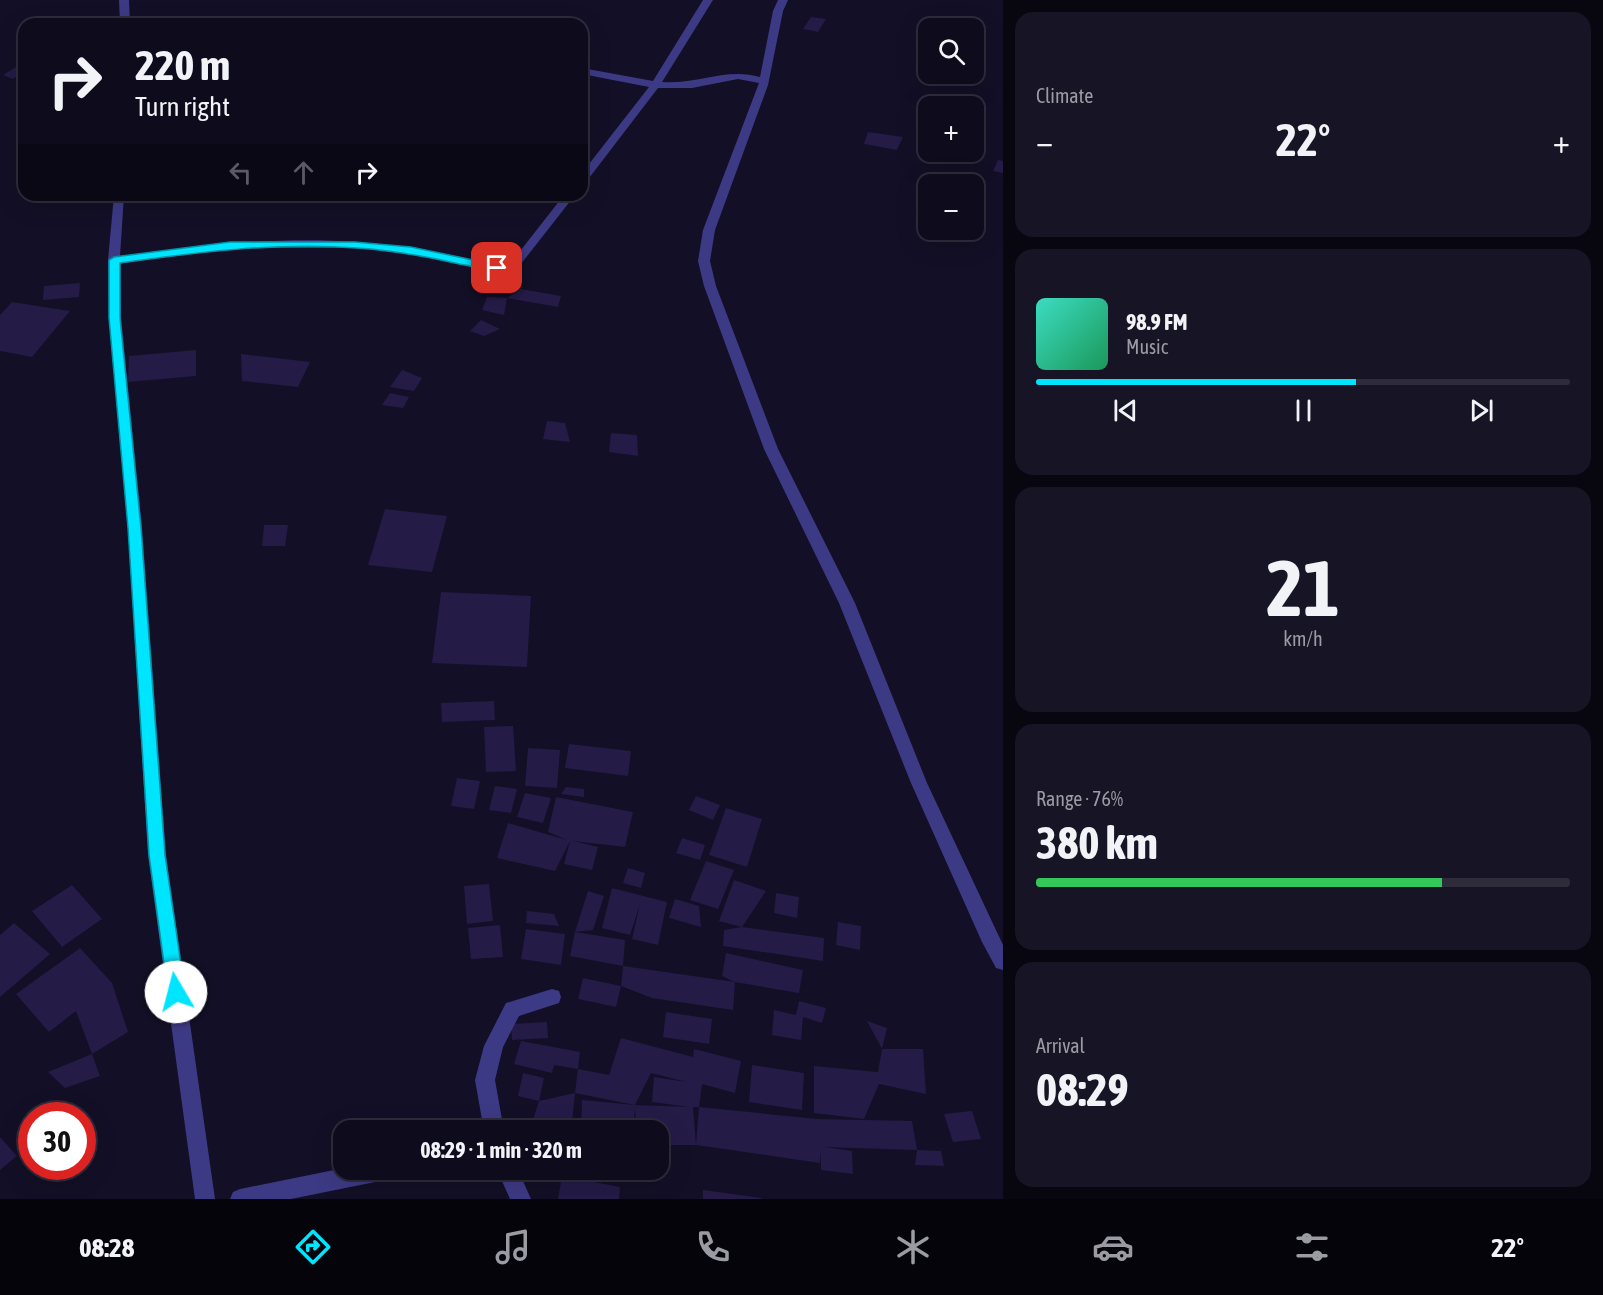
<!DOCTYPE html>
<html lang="en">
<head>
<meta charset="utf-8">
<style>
	:root { --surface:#0e0b1c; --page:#171425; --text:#f1f3f6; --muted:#9b9ba3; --line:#2e2b3b; --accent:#00e5ff }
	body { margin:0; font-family:"Asap Condensed",sans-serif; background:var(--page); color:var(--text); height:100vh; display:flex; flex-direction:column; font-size:22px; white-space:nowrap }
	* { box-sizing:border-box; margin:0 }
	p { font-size:20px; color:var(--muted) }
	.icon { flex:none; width:33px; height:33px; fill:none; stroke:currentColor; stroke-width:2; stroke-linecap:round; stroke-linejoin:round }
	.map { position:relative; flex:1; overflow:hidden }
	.drawer { display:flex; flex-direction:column; gap:12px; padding:12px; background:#08060f; width:600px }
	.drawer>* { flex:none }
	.banner { position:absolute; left:18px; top:18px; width:570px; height:183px; border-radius:18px; box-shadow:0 6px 24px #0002,0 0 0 2px var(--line); background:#0e0b1c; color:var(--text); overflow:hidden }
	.fabs { position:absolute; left:918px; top:18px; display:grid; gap:12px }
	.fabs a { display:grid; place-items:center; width:66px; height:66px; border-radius:12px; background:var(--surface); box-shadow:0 6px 24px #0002,0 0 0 2px var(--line); font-size:30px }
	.speed { position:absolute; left:18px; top:1102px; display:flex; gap:12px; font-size:30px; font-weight:700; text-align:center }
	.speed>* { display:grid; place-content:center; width:78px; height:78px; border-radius:50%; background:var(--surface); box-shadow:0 6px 24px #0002,0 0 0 2px var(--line); line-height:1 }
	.speed .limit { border:9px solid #d22; background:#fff; color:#111 }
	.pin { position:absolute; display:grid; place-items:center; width:51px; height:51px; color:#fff; margin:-26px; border-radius:12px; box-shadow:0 3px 9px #0006 }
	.me { position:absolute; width:66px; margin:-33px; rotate:352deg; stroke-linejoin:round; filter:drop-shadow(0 0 4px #0008) }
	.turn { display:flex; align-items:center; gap:21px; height:126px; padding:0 18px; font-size:27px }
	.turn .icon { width:78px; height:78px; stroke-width:2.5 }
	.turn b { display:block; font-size:42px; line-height:51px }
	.lanes { display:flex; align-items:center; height:57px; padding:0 18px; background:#0003; justify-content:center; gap:30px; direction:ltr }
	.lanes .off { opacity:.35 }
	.big { font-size:45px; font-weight:700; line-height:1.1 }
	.drawer .card { flex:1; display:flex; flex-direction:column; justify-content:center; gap:9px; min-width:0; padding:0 21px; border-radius:18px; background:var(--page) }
	.drawer .dial { align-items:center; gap:0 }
	.dial b { font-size:78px; line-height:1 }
	.song { display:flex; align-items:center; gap:18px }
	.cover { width:72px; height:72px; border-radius:9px; background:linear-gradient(135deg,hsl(170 70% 55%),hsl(150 70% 35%)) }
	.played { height:6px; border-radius:3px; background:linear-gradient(90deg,var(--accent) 60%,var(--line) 60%) }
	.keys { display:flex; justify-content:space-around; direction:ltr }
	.heat { display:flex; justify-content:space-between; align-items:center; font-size:33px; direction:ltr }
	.charge { height:9px; border-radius:4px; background:linear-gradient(90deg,#34c759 76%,var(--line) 0) }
	.trip { position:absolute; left:333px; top:1120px; width:336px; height:60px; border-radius:18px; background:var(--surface); box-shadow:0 6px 24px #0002,0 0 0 2px var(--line); font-weight:700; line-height:60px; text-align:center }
	.menu { display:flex; height:96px; justify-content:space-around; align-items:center; background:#06040b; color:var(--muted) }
	.menu .icon { width:42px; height:42px }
	.menu .current { color:var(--accent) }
	.menu b { font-size:27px; color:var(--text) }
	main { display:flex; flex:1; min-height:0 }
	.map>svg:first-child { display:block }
</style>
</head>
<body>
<main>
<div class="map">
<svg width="1003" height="1199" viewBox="0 0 1003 1199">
	<rect width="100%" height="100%" fill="#130f26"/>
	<path fill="#241b47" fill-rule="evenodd" d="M811,17L826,19L818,32L803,29Z
		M21,64L24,66V71L13,79L3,75Z
		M868,132L903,137L897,150L864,144Z
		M998,160L1003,161V173L993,171Z
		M80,283L79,297L43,300L44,286Z
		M521,289L561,296L558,307L507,298L504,315L482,310L487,297L507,298Z
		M12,302L70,311L32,357L0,351V315Z
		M481,320L500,329L484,336L470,331Z
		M196,350V376L128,382L129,356Z
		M241,354L310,362L298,387L242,381Z
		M402,370L422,378L414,391L390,387Z
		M390,393L409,397L403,408L382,405Z
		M547,421L565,423L570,442L543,439Z
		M611,433L637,435L638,456L609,452Z
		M385,509L447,516L432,572L368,565Z
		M264,525H288L285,546H262Z
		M441,592L531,596L527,667L432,663Z
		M494,701L495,720L442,722L441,703Z
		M513,726L516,771L486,772L484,727Z
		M569,744L631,751L628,776L565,768Z
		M528,748L560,750L557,788L525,786Z
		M457,778L480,781L474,809L451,806Z
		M495,786L517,789L511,813L489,810Z
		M566,787L584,789V797L561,794Z
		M525,793L551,798L543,823L517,817Z
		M696,796L720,805L713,820L689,810Z
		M556,797L633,812L625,847L573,841L598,847L592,870L564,864L570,841L555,871L497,858L508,823L567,840L548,832Z
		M726,808L762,819L747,867L709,855Z
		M682,838L705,845L700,860L676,853Z
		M706,861L734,870L718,909L690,900Z
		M628,868L645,873L641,888L623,883Z
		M734,880L766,891L742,927L719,921Z
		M489,884L493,921L467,924L464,886Z
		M72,885L102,919L62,947L32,911Z
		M612,888L667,902L658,945L632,939L640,904L630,935L602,928Z
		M588,891L604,896L593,930L575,932Z
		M776,893L799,897L797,918L774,913Z
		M675,899L699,906L701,927L669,918Z
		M527,911L554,914L559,926L526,923Z
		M838,922L861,926L860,950L836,945Z
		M14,923L50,954L0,997V935Z
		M500,925L503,957L471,959L468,928Z
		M742,927L824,938L823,961L723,946L724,930Z
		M526,929L565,934L561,965L521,959Z
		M575,932L625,940L623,966L570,956Z
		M80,948L112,983L128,1032L92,1054L76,1011L49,1032L16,994Z
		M726,953L803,970L799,993L735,982L722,976Z
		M623,966L735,982L733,1010L652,998L621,986Z
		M583,978L621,986L616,1007L578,999Z
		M799,1001L826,1008L822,1023L803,1017L801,1040L772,1035L774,1010L796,1015Z
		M666,1012L712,1019L709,1044L663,1037Z
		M867,1021L887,1028L882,1049Z
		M547,1022L548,1038L512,1040L511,1024Z
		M621,1038L693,1057L694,1049L741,1061L735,1093L702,1084L699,1107H693L696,1145L699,1107L817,1119L912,1121L917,1150L941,1151L944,1166L915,1165L917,1150L824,1147L852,1151L853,1174L821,1170V1151L820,1163L696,1145H658V1131H636L635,1108L633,1131H581L582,1100L635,1105L575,1093L578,1069L609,1075ZM651,1073L687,1082L654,1077L652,1102L689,1107L635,1105Z
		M521,1041L580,1052L578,1069L554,1065L552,1073L514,1064Z
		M882,1049H923L926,1094L879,1084L864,1119L814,1113V1066L878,1072Z
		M92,1054L100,1076L65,1088L48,1072Z
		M752,1065L804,1073L802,1110L749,1102Z
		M523,1073L544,1078L539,1101L518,1096Z
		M575,1093L572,1122H579L581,1131H545L546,1121L533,1120L539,1101Z
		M972,1111L981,1139L953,1142L944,1114Z
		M0,1137L17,1156L0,1170Z
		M562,1176L620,1187L619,1199H558Z
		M703,1190L762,1198L761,1199H703Z"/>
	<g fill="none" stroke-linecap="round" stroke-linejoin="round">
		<path fill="#3d3a85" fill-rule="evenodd" d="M119,0H129L130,24H120Z
			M703,0H713L662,82C696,85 726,67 760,77L773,11L778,0H788L783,11L768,85L715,230L710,261L716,286L778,449L855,603L927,783L1003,945V970L996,968L982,942L911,783L839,603L764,449L704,286L698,261L703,230L759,83L738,79L692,88H658L586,182L582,183V173L649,87L582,74V68L653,81Z
			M114,195H124L120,256C199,246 278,236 357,242C404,245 451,255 497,264H510L564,195H575L517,269L497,272L411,254L355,248H230L120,263L121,318L142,528L166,855L215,1199H195L148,855L128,528L109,318L108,260Z
			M552,989L559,991L561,997L559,1003L519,1016L503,1047L495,1080L504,1131H484L475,1080L484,1046L506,1003Z
			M344,1168V1170H395L392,1177L385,1180L291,1199H230L233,1192L240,1189Z
			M497,1170H518L531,1199H510Z"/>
	</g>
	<path fill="#00e5ff" stroke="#0095a6" stroke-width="1.5" d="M230,242H355L411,247L497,265L502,268L497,272C450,262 405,251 357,248C278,242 198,252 120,263V318L141,528L165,855L185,992L182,998L176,1000L170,998L168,992L149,855L128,528L109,318V260L114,257Z"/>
</svg>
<div class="fabs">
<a><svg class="icon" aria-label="search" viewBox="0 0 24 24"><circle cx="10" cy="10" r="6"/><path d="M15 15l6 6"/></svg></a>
<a>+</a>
<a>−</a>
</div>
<div class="speed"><div class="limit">30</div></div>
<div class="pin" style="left:497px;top:268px;background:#d93025"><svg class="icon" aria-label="arrive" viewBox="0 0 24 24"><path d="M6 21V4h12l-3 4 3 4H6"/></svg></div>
<svg class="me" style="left:176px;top:992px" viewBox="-20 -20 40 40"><circle r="19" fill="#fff"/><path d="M0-13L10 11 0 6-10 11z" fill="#00e5ff"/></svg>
<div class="trip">08:29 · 1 min · 320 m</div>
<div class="banner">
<div class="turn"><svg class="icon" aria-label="right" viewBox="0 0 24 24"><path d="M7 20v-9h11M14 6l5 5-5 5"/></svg><div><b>220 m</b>Turn right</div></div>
<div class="lanes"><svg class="icon off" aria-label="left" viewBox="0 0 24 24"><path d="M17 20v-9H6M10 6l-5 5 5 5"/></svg><svg class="icon off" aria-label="ahead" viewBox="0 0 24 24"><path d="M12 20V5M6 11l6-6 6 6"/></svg><svg class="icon" aria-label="right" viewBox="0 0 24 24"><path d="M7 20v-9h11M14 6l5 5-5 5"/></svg></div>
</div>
</div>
<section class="drawer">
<div class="card"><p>Climate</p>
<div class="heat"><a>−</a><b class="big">22°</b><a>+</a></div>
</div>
<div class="card">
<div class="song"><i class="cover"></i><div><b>98.9 FM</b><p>Music</p></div></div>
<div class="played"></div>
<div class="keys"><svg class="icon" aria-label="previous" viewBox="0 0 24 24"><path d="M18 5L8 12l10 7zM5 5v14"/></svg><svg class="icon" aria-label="pause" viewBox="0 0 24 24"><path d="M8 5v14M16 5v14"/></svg><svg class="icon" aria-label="next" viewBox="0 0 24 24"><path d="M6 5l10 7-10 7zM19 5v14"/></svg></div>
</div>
<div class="card dial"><b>21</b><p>km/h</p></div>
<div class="card"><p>Range · 76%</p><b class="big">380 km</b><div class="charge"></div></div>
<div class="card"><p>Arrival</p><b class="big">08:29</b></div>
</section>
</main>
<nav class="menu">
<b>08:28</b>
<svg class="icon current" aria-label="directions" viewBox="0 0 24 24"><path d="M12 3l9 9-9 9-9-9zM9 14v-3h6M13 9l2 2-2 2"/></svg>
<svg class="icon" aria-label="music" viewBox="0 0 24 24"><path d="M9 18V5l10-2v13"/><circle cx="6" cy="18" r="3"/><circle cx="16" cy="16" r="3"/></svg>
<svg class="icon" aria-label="phone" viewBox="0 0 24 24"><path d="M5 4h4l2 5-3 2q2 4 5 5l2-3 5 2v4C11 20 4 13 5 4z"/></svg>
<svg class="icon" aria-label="climate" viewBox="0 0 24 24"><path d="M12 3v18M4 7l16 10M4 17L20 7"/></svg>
<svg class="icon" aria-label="car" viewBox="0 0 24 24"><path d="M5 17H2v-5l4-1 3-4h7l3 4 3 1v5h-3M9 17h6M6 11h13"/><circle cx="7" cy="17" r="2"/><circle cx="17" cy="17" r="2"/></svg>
<svg class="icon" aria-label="filters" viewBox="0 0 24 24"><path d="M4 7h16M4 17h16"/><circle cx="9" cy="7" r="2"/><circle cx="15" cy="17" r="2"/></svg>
<b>22°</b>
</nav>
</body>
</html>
